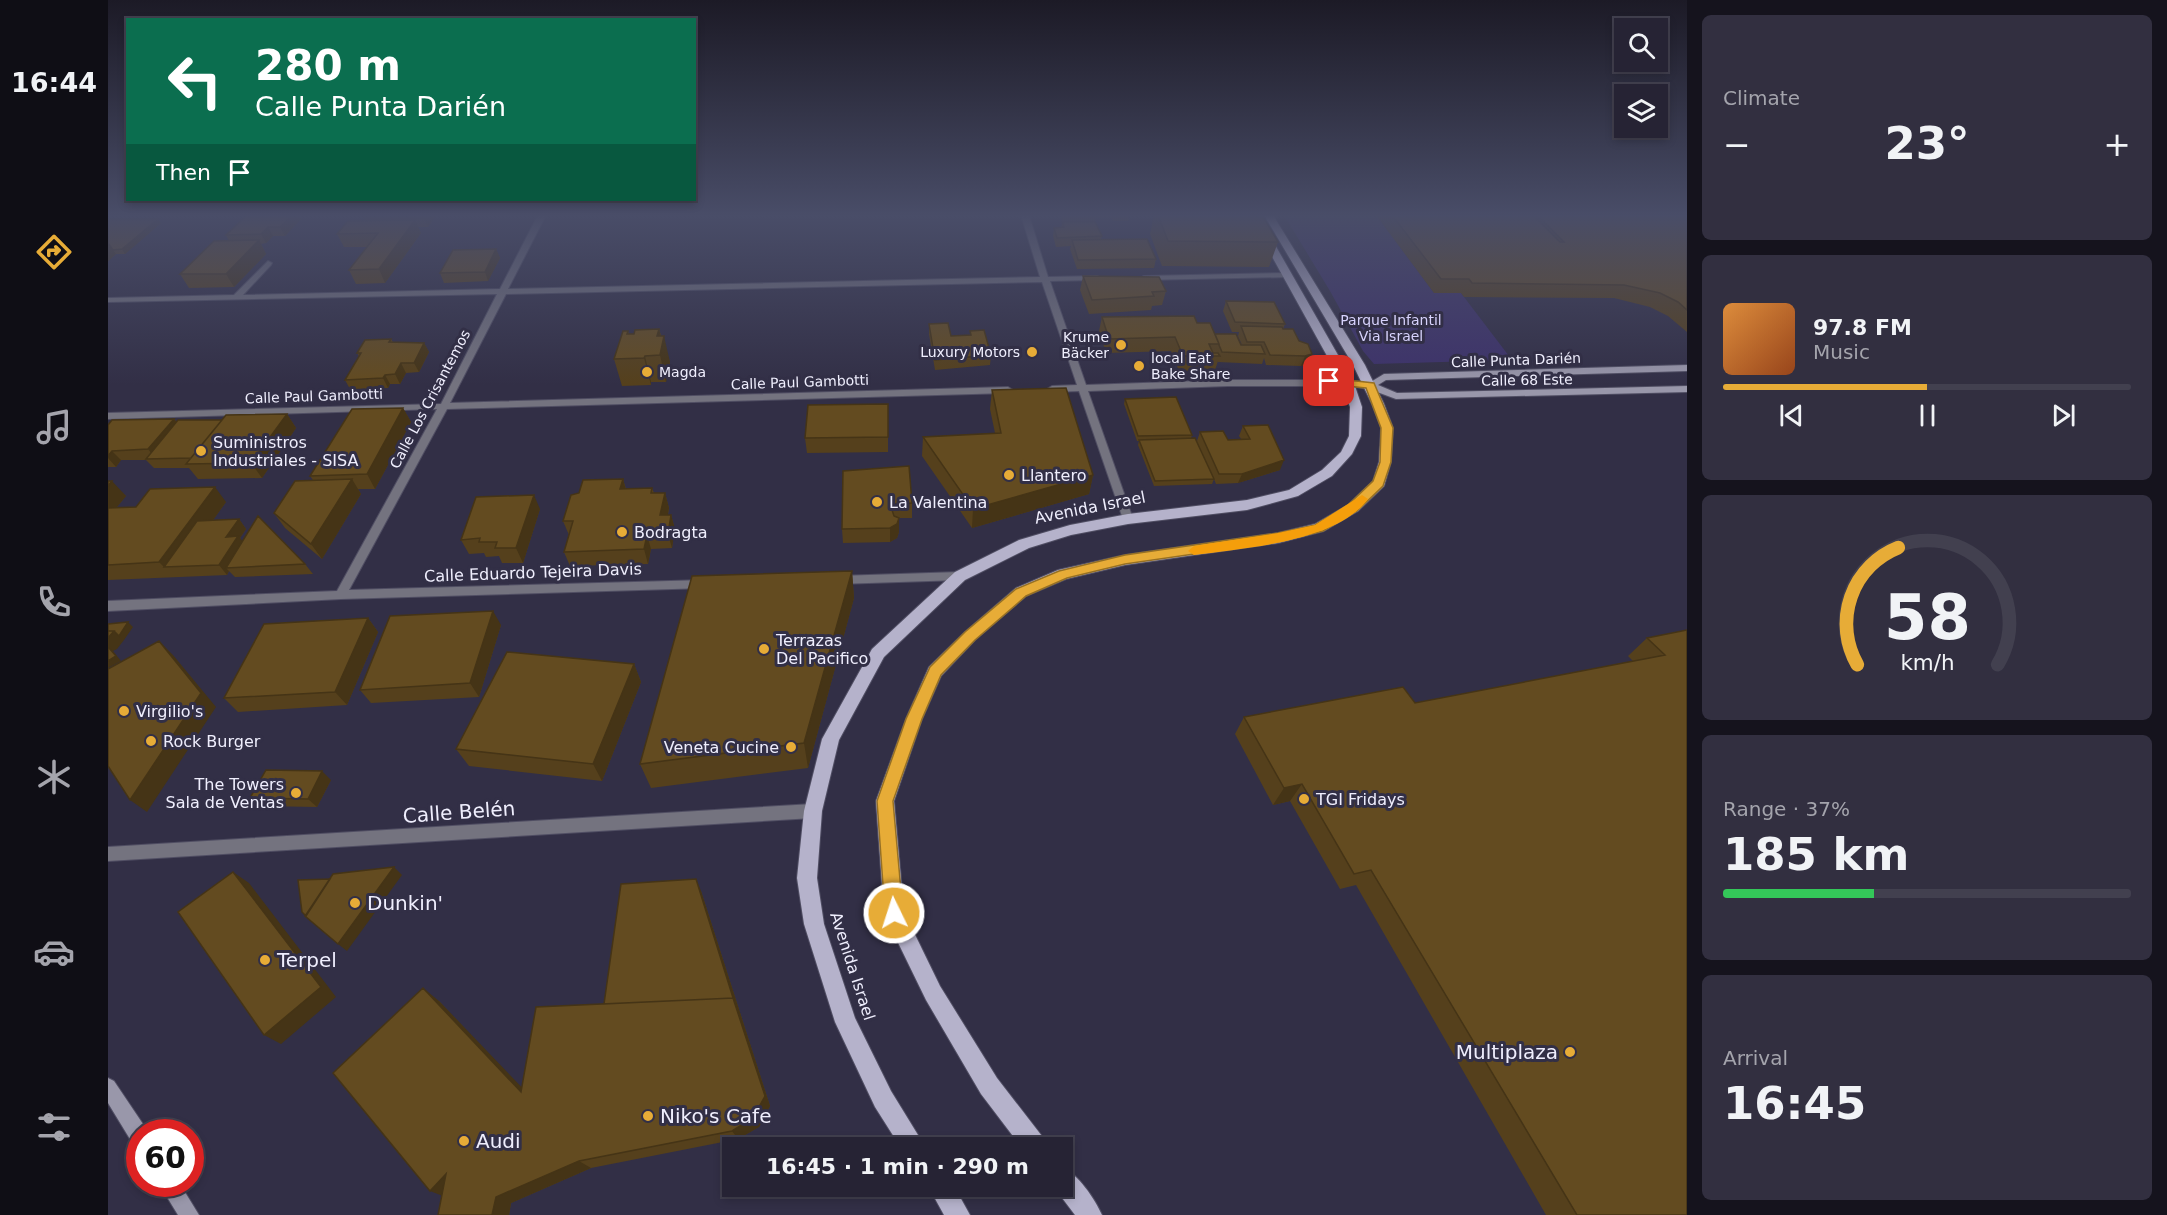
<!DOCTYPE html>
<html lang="en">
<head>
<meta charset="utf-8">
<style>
	:root { --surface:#262334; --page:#322f40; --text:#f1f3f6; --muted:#a4a4ac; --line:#42404f; --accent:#e7ac37 }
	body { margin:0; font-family:"DejaVu Sans",sans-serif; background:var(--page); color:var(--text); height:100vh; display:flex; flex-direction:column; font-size:22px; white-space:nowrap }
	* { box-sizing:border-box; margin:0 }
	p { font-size:20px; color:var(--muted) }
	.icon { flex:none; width:33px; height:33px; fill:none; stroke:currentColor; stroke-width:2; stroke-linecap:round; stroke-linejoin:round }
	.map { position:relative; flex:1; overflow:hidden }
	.drawer { display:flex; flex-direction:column; gap:15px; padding:15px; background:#15131d; width:480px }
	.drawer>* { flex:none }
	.guide { position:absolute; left:18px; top:18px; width:570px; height:183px; border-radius:0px; box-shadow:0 3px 9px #0003,0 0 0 2px var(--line); background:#0b6e4f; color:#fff; overflow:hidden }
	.buttons { position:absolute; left:1506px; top:18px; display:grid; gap:12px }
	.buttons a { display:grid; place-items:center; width:54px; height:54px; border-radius:0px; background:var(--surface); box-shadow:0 3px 9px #0003,0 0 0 2px var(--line); font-size:30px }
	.speed { position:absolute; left:18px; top:1119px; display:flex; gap:12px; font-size:30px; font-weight:700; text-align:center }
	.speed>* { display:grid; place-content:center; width:78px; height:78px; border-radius:50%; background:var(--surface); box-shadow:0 3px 9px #0003,0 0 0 2px var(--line); line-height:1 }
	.speed .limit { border:9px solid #d22; background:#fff; color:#111 }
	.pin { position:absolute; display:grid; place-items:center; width:51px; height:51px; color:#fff; margin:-26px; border-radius:12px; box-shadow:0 3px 9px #0006 }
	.me { position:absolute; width:66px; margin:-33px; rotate:356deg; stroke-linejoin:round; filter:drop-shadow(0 0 4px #0008) }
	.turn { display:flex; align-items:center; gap:21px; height:126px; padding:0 30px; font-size:27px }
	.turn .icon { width:78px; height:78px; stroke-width:2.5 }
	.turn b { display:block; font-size:42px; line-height:51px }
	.then { display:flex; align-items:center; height:57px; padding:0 30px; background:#0003; gap:12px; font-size:22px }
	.big { font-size:45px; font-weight:700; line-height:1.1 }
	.drawer .widget { flex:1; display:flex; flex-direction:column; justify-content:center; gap:9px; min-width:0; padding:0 21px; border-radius:9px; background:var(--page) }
	.drawer .dial { align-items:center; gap:0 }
	.dial svg { height:156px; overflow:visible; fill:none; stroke:var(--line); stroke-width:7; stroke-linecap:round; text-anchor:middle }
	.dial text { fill:var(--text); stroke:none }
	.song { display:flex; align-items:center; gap:18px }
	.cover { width:72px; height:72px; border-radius:9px; background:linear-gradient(135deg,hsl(30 70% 55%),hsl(20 70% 35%)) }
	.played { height:6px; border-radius:3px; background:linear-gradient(90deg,var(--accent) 50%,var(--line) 50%) }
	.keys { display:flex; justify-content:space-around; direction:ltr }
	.heat { display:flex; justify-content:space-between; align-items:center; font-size:33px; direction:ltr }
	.charge { height:9px; border-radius:4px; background:linear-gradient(90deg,#34c759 37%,var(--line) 0) }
	.trip { position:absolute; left:614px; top:1137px; width:351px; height:60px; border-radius:0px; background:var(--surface); box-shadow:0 3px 9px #0003,0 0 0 2px var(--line); font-weight:700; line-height:60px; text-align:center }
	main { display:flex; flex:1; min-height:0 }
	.menu { display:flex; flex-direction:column; width:108px; justify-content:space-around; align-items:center; background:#0f0e15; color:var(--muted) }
	.menu .icon { width:42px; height:42px }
	.menu .current { color:var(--accent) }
	.menu b { font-size:27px; color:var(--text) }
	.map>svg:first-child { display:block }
</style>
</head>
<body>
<main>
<nav class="menu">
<b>16:44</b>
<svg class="icon current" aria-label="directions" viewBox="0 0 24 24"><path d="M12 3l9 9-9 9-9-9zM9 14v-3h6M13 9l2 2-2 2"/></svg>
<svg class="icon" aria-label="music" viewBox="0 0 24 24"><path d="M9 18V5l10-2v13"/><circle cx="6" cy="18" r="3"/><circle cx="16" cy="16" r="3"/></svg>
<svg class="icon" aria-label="phone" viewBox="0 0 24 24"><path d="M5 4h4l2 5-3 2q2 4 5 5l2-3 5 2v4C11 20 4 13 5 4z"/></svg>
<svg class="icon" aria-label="climate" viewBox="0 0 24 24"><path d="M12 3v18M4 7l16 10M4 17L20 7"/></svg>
<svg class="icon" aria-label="car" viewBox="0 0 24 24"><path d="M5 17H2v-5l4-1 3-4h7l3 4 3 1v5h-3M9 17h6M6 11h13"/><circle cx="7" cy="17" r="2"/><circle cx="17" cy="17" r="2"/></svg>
<svg class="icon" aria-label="filters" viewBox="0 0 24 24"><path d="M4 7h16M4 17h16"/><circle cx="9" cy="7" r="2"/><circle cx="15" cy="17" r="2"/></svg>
</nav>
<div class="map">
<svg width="1579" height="1215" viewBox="0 0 1579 1215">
	<rect width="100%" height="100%" fill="#322f46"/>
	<path fill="#3d326a" d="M1176,215H1268L1326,293H1353L1404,360L1266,364L1255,351L1222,291Z"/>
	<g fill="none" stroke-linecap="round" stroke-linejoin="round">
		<g stroke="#504e63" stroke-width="2">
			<path id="street" d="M430,215H438L400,289L932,277L913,215H921L940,277L989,276L993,278L989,280L942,281L978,385L1120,380H1240L1245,383L1240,386H1120L980,391L1025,519L1020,523L1015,519L971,391L944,392L939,389L944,386L969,385L934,282L398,294L342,403L900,387L905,390L900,393L339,409L241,590L598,580L604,584L598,588L233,599L0,611V601L229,591L329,409L0,419V413L333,404L389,294L0,302V298L126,295L160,261L164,263L163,265L135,295L392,289Z
				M1179,273L1183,275L1182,277L1036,280L1032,278L1036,276Z
				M852,572L858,576L852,580L730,584L724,580L730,576Z
				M705,804L710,806L712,811L710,816L705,818L0,861V847Z"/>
		</g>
		<g stroke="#504e63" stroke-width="2">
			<path id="secondary" d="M1579,365V371L1278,380L1270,385L1289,393L1579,386V392L1288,399L1261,389L1240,386L1235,383L1240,380L1261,383L1276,374Z
				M0,1078L6,1081L39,1130V1132H32V1146L25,1144L0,1103Z
				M51,1184H72L91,1215H70Z"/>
		</g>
		<g stroke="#504e63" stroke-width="2">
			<path id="primary" d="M1141,215H1150L1246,383L1254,407L1253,436L1244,454L1224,476L1190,496L1139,510L1020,524L963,535L921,548L857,580L776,657L731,740L714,811L709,878L716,924L747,1018L783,1091L818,1148H793L767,1107L727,1022L696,924L689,878L696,811L714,739L764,649L847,572L911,540L962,525L1020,514L1139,500L1181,490L1214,470L1233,452L1241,436L1242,407L1234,383Z
				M1156,215H1165L1257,365L1276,404L1285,428L1283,462L1276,486L1250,511L1216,531L1170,543L1017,565L958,579L918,596L867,640L833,676L814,719L786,801L796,912L832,986L889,1078L937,1140L940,1148H914L873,1094L818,1000L779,920L776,913L768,801L798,719L821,667L857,632L908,588L950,570L1017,555L1170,533L1207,524L1240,505L1265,481L1271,462L1273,428L1264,404L1245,365Z
				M954,1167C970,1174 987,1199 994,1215H967L945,1186H954Z
				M820,1186H846L862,1215H836Z"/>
		</g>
		<use href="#street" fill="#74737f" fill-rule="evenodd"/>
		<use href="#secondary" fill="#9997aa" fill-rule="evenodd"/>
		<use href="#primary" fill="#b5b2cb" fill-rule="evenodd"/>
	</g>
	<path fill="#55401c" d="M139,215H191L193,219L177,236H165L158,243L153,244L158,254L126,287L81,288L72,274L121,241L118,235Z
		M255,215H328L320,227H310L313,233L277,283L248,284L241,270L260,247H236L229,234L258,221Z
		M952,215H1021L1020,221H1005L1003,217L987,218V222L994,236L993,239L1048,259L1046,268L969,269L962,249L963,246L948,247L945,236L946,228L953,227L955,222Z
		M1046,215H1154L1170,242L1161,267L1054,266L1042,234Z
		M1268,215H1579V332L1560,316L1542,307L1506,298L1356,297L1353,293H1326Z
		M0,219L53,223L17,254H8L0,261Z
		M388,249L392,258L380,281L336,283L332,273Z
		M975,276L1058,291L1054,305L1044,306L1043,310L981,314L972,290Z
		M1118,301L1177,324L1175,329L1191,341L1204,354L1200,363L1193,366L1158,365L1156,358L1154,364L1110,362V361L1107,370L1071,371L1063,351L998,353L991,331L994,317L1089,323L1107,334L1134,345L1130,336L1131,332H1124L1115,311Z
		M821,324L843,336L862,335V331L883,355L882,365L827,370L821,334Z
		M551,329L562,362L558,382H543V385L514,386L506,359L520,331L521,334H526Z
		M283,339L285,342L316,343L321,352L311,372L298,373L292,384H282L280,388L242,389L237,380L251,356L249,353Z
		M884,390L985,475L981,494L864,528L814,456L815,437L887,433L882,409Z
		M1017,399L1084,435L1083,438L1089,441L1092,432L1120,440H1134L1131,436L1135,426L1172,470L1130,483L1108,484L1106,479L1104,484L1046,486L1030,445L1031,441H1029L1016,404Z
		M780,404V452L699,453L697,438Z
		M295,408L303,422L267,489H250L253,494L214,559L177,528L166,513L205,480L202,476Z
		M179,414L188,428L154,478L90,479L81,468H46L38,460H13L8,467H0V425L66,419L69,422L114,420Z
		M735,471L804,503V518H791V532L789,538L782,542L735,543L734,529Z
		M515,479L518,489L544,488L546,493H557L561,508L560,515H563L567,529L564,548L543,549L540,564L462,566L456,552L461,535L455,521L471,493Z
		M0,481L18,496L8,508L118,502L105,520L131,519L138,529L132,538L134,542L197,564L205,574L127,577L121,571L119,575L0,580Z
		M432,509L415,563H394L391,556L378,557L376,553L361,554L353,540Z
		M744,571L746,598L700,768L543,788L532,764Z
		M260,618L270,632L239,705L130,712L116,698Z
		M393,625L371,697L263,703L252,690Z
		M1579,630V1215H1438L1248,885L1232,889L1182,801L1165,805L1127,734L1136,717L1307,703L1525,661L1520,656L1539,638Z
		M526,664L533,682L494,781L361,766L348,749Z
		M223,780L209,807L152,806L142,798Z
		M593,891L662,1106L651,1127L630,1139L483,1168L403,1203L401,1215H330L334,1196L331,1001L413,1088L496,1004Z"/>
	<path fill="#453416" d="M184,215H191L193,219L177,236L172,227Z
		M255,215H308L299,219L259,223Z
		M318,215H328L320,227L316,218Z
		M50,219L53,223L17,254L14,249Z
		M307,220L313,233L277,283L271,269Z
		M160,227L165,236L158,243L153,234Z
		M151,240L158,254L126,287L118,274Z
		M0,243L8,254L0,261Z
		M388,249L392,258L380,281L377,272Z
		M551,329L555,344L556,336L562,362L558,382L552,355L549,336Z
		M316,343L321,352L311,372L306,363Z
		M1204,354L1200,363L1193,366L1197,356Z
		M537,356L543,382V385L536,358Z
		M293,363L298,373L292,384L287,374Z
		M277,375L282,384L280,388L275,378Z
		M295,408L303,422L267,489L259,474Z
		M179,414L188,428L154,478L143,463Z
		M66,419L73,428L48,459L40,449Z
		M4,451L13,460L8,467L0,458V456Z
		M1176,460L1172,470L1130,483L1134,474Z
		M985,475L981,494L864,528L865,509Z
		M244,479L253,494L214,559L203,544Z
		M515,479L519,494L512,489Z
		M4,481L18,496L0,518V486Z
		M107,487L118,502L72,566L56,567L51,562Z
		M557,493L561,508L557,530L552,515Z
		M426,495L432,509L415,563L408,548Z
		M563,515L567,529L564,548L560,534Z
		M791,518V532L789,538L782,542V528Z
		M131,519L138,529L132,538L138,546L118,568L121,571L119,575L111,565L118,537Z
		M539,535L543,549L540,564L536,549Z
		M744,571L746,598L700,768L696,743Z
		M385,611L393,625L371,697L362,683Z
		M260,618L270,632L239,705L227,692Z
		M20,622L25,627L16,640L9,649L5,651L13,661L0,668V638L6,631Z
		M51,641L65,655L108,707L39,812L22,800Z
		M526,664L533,682L494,781L485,764Z
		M214,771L223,780L209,807L200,799Z
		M1194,784L1182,801L1165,805L1176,788Z
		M286,867L294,875L239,951L230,944Z
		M125,872L141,883L228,997L173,1044L156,1035Z
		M588,879L593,891L662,1106L651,1127L630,1139L624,1131L625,998Z
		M315,988L331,1001L427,1101L413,1092Z
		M471,1161L483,1168L403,1203L401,1215H384L388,1197Z
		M338,1174L340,1198L322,1191Z"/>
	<path fill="#634b20" stroke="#453416" stroke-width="1.5" d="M139,215H184L172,227H160L153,234L118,235Z
		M301,215H318L316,218H299Z
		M1050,215H1154L1170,242L1060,241Z
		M1284,215H1425L1452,242H1456L1429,215H1579V310L1570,302L1552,293L1516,285L1364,283L1361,279H1333Z
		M0,219H50L14,249L5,250L0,243Z
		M307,220L271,269L241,270L270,233L229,234L240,221Z
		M954,222H987L994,236L949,238L946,228L956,227Z
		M1039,239L1048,259L970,260L964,240Z
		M151,240L118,274H72L106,241Z
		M388,249L377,272L332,273L345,250Z
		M975,276L1051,277L1058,291L1044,292L1046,296L984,300Z
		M1118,301L1166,302L1177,324L1127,322Z
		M1086,316L1089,323H1102L1111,344H1101L1105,353H1110L1112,356H1075L1067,337L1001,339L994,317Z
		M840,323L843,336L863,335L862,331L876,330L883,355L827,360L821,324Z
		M1133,326L1174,327L1175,329H1185L1191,341L1200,344L1204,354L1197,356L1162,355L1156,342H1139Z
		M551,329L549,336H556L552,355L537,356L536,358L506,359L515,331H520L519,334H526L527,330Z
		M1107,334H1128L1133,345H1153L1157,354L1114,352L1111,345V344Z
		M283,339L281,342L316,343L306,363H293L287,374L277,375L275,378L237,380L253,353H249L257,340Z
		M958,388L985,475L865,509L815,437L893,433L884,390Z
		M1068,397L1084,435L1030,436L1017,399Z
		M780,404V437L697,438L700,405Z
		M295,408L259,474L202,476L244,409Z
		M179,414L143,463L78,464L118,415Z
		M66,419L40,449L4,451L0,456V425L4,420Z
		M70,420H114L83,458L38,459Z
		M1160,425L1176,460L1134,474H1111L1092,432L1115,431L1120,440L1142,439L1135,426Z
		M1087,438L1106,479L1047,481L1031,440Z
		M801,466L804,503L782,504L786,516L791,518L789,524L782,528L734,529L735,471Z
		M244,479L203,544L166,513L187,481Z
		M515,479L512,489L544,488L543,493H557L552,515H563L560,534L539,535L536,549L456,552L465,521H455L463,495L471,493L475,480Z
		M0,481H4L0,486Z
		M107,487L51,562L0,565V508L28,507L42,489Z
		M426,495L408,548H387L389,542H371L372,538L353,540L368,497Z
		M150,516L197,564L118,568Z
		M131,519L118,537L130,536L111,565L56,567L89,521Z
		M744,571L696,743L532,764L584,576Z
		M385,611L362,683L252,690L282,616Z
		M260,618L227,692L116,698L156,624Z
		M20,622L11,636L6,631H0V624Z
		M1579,630V1215H1469L1263,870L1246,874L1194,784L1176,788L1136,717L1295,687L1307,703L1557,655L1539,638Z
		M0,631H6L0,638Z
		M51,641L93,693L22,800L0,766V669Z
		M1,648L8,656L0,661V649Z
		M399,652L526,664L485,764L348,749Z
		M158,770L214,771L200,799L142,798Z
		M286,867L230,944L197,916L225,874Z
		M125,872L213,987L156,1035L70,912Z
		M222,879L198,916L194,912L190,880Z
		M588,879L626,1001L625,998L496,1004L513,884Z
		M315,988L413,1092L428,1007L625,998L657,1096L645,1118L624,1131L471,1161L388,1197L384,1215H330L338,1174L322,1191L225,1073Z"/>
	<linearGradient id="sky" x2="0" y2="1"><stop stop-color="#1c1a26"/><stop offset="0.56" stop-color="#494d68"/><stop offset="1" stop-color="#494d68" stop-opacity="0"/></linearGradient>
	<rect width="1579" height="385" fill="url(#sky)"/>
	<path fill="#e7ac37" stroke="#967024" stroke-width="1.5" d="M1221,378L1266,383L1285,428L1283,462L1275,486L1249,511L1215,531L1170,542L1017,564L959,578L918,596L867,640L833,675L814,719L785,801L795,913L792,920L786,922L779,920L777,913L769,801L798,719L822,667L857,632L908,589L951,571L1017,555L1170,533L1207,525L1240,505L1265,481L1272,462L1273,428L1258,388L1217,384L1215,381Z"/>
	<path fill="#f59e0b" d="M1254,495L1260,499C1229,542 1136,548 1086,555L1080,551L1086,546L1170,533L1207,525Z"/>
	<g fill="#e7ac37" stroke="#322f46" stroke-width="2">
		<circle cx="1013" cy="345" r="6"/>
		<circle cx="924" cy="352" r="6"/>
		<circle cx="1031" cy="366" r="6"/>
		<circle cx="539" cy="372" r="6"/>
		<circle cx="93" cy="451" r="6"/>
		<circle cx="901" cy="475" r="6"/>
		<circle cx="769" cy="502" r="6"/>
		<circle cx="514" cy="532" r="6"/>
		<circle cx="656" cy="649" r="6"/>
		<circle cx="16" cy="711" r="6"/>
		<circle cx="43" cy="741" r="6"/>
		<circle cx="683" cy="747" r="6"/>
		<circle cx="188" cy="793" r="6"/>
		<circle cx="1196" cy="799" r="6"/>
		<circle cx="247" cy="903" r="6"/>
		<circle cx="157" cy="960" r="6"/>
		<circle cx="1462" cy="1052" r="6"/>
		<circle cx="540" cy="1116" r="6"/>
		<circle cx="356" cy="1141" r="6"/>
	</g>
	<g text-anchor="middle" stroke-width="6" stroke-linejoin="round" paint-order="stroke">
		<g font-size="14" fill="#d7d2fc" stroke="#322f46">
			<text x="1283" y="325">Parque Infantil<tspan x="1283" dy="16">Via Israel</tspan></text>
		</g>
		<g font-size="14" fill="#efeefd" stroke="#322f46" text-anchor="end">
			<text x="1001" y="342">Krume<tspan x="1001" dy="16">Bäcker</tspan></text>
			<text x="912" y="357">Luxury Motors</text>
			<text x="1043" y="363" text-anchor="start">local Eat<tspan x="1043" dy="16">Bake Share</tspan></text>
			<text x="551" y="377" text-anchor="start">Magda</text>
		</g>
		<g font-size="14" fill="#efeefd" stroke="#322f46">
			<text transform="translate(1408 360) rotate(-2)" y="5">Calle Punta Darién</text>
			<text transform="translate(1419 380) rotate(-1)" y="5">Calle 68 Este</text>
			<text transform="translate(692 382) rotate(-2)" y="5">Calle Paul Gambotti</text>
			<text transform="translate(206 396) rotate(-2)" y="5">Calle Paul Gambotti</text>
			<text transform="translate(322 399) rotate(-62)" y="5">Calle Los Crisantemos</text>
		</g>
		<g font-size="16" fill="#efeefd" stroke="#322f46" text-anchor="start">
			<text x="105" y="448">Suministros<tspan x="105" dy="18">Industriales - SISA</tspan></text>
			<text x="913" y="481">Llantero</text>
			<text x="781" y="508">La Valentina</text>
			<text x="526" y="538">Bodragta</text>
			<text x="668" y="646">Terrazas<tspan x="668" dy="18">Del Pacifico</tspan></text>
			<text x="28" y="717">Virgilio's</text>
			<text x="55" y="747">Rock Burger</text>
			<text x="671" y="753" text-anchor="end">Veneta Cucine</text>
			<text x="176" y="790" text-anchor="end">The Towers<tspan x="176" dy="18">Sala de Ventas</tspan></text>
			<text x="1208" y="805">TGI Fridays</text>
		</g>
		<g font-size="16" fill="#efeefd" stroke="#322f46">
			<text transform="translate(982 507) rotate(-11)" y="6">Avenida Israel</text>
			<text transform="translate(425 572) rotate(-2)" y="6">Calle Eduardo Tejeira Davis</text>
			<text transform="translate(745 966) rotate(72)" y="6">Avenida Israel</text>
		</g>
		<g font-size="20" fill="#efeefd" stroke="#322f46">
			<text transform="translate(351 812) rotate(-4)" y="7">Calle Belén</text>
		</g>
		<g font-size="20" fill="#efeefd" stroke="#322f46" text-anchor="start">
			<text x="259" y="910">Dunkin'</text>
			<text x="169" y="967">Terpel</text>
			<text x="1450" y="1059" text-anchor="end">Multiplaza</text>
			<text x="552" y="1123">Niko's Cafe</text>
			<text x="368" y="1148">Audi</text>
		</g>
	</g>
</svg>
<div class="buttons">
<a><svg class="icon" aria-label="search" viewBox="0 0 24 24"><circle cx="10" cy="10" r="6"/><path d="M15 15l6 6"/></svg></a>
<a><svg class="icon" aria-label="layers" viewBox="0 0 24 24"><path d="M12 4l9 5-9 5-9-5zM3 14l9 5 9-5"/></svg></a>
</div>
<div class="speed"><div class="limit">60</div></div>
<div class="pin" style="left:1221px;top:381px;background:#d93025"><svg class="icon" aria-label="arrive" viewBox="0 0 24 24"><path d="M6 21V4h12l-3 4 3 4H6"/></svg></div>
<svg class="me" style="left:786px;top:913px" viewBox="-20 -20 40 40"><circle r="17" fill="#e7ac37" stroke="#fff" stroke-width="3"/><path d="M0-11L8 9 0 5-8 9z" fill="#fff"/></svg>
<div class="trip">16:45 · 1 min · 290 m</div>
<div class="guide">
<div class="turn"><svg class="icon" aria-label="left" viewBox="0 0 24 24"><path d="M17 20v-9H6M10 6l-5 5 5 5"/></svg><div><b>280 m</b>Calle Punta Darién</div></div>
<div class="then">Then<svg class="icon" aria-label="arrive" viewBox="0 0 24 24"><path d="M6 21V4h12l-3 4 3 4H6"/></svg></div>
</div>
</div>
<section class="drawer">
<div class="widget"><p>Climate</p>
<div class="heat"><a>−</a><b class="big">23°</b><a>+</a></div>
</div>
<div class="widget">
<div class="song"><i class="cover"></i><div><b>97.8 FM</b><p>Music</p></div></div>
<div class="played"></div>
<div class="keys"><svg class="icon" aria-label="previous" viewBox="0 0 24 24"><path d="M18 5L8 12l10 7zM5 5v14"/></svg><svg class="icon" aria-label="pause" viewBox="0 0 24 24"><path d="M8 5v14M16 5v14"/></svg><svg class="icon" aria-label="next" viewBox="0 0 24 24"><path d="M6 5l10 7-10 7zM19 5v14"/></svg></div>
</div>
<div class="widget dial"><svg viewBox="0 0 100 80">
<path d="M14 69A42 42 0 1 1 86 69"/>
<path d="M14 69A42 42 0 0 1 35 9" stroke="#e7ac37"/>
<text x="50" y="56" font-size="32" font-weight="700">58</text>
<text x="50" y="72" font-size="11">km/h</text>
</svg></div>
<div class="widget"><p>Range · 37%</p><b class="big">185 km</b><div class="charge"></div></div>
<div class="widget"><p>Arrival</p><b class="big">16:45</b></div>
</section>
</main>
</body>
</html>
